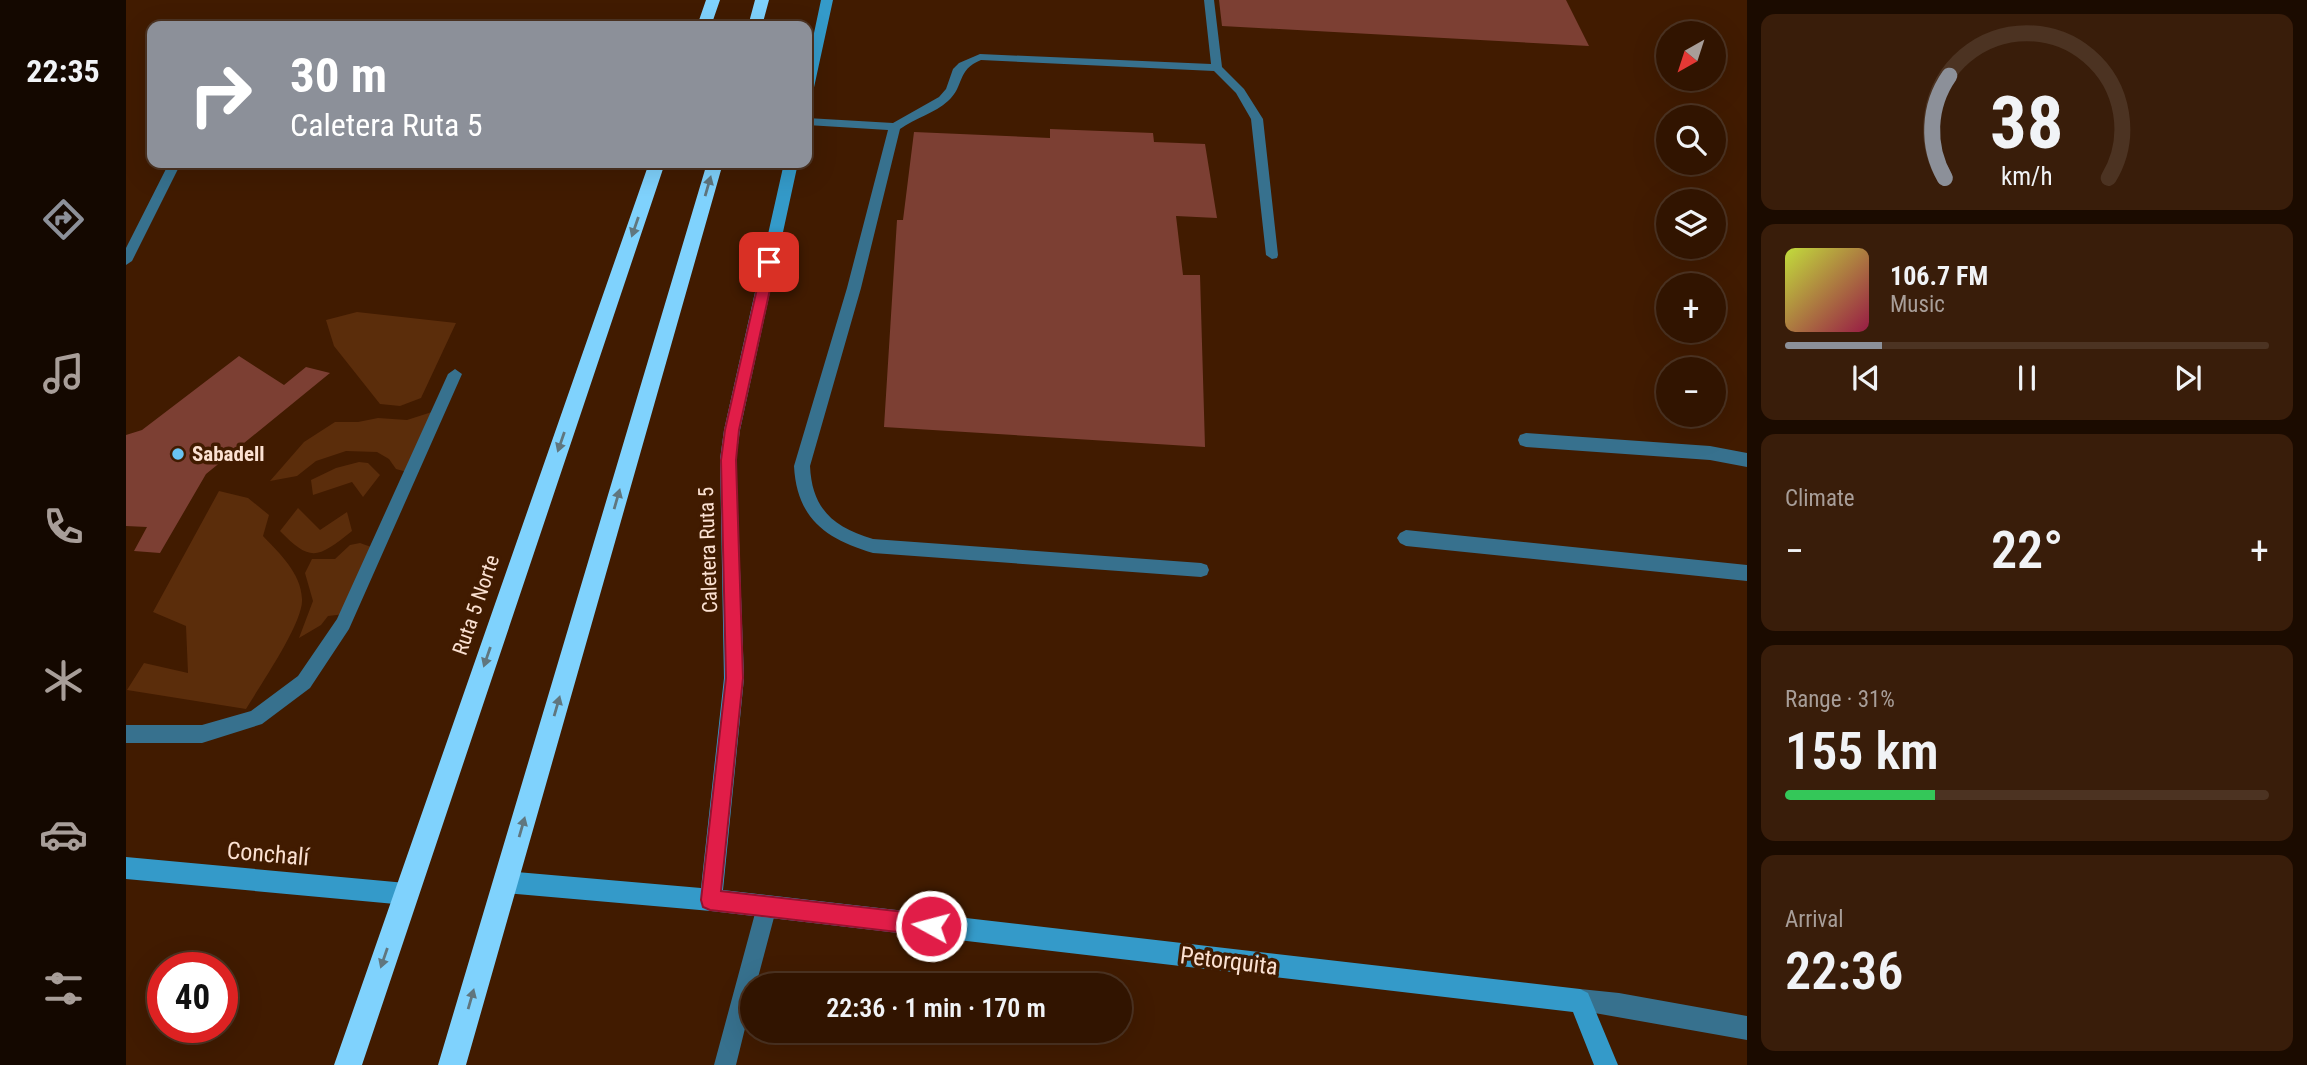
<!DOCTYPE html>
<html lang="en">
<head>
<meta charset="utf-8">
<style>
	:root { --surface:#311400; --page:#391d0a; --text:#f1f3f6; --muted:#a89e99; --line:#4c3322; --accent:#8c9099 }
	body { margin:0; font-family:"Roboto Condensed",sans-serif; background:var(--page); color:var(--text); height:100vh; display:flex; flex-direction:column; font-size:26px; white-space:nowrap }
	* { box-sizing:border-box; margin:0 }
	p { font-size:23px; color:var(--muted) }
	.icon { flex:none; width:38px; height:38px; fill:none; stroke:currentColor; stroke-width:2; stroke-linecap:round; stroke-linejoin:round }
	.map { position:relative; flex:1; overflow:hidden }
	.drawer { display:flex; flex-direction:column; gap:14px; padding:14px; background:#1b0b00; width:560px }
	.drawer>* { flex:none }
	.hud { position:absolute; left:21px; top:21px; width:665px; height:147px; border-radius:14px; box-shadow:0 7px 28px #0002,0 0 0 2px var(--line); background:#8c9099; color:#fff; overflow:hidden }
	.needle { width:46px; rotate:219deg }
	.tools { position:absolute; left:1530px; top:21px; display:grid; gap:14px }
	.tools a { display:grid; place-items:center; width:70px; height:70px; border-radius:50%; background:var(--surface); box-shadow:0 7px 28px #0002,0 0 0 2px var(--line); font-size:35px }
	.speed { position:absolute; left:21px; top:952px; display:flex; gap:14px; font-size:35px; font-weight:700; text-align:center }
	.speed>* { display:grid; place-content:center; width:91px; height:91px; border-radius:50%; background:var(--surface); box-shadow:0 7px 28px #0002,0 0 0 2px var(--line); line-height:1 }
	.speed .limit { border:10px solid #d22; background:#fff; color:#111 }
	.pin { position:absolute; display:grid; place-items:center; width:60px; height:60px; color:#fff; margin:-30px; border-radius:14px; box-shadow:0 4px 10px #0006 }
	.me { position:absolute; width:77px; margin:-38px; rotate:277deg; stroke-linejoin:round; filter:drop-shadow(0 0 5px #0008) }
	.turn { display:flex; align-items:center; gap:24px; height:147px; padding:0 28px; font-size:32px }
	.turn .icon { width:91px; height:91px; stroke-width:2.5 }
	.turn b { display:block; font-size:49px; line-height:60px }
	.big { font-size:52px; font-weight:600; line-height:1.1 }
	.drawer .tile { flex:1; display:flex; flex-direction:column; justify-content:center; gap:10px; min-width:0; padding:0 24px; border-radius:14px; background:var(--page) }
	.drawer .dial { align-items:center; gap:0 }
	.dial svg { height:182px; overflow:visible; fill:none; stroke:var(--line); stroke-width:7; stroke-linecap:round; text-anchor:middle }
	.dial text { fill:var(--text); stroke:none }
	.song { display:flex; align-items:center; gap:21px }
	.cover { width:84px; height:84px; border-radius:10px; background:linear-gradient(135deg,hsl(70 70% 55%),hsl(340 70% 35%)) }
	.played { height:7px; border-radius:4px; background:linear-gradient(90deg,var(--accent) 20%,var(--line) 20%) }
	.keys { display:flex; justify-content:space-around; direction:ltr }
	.heat { display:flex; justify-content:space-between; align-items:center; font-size:38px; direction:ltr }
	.charge { height:10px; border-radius:5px; background:linear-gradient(90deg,#34c759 31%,var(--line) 0) }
	.trip { position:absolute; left:614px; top:973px; width:392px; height:70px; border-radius:35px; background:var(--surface); box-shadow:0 7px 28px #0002,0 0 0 2px var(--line); font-weight:600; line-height:70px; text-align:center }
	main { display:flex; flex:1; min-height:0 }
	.dock { display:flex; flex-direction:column; width:126px; justify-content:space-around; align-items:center; background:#140800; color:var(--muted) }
	.dock .icon { width:49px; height:49px }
	.dock .selected { color:var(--accent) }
	.dock b { font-size:32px; color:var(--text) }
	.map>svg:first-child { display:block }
</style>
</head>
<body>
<main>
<nav class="dock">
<b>22:35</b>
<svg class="icon selected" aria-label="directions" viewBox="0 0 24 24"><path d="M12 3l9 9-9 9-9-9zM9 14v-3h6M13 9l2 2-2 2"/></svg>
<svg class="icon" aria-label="music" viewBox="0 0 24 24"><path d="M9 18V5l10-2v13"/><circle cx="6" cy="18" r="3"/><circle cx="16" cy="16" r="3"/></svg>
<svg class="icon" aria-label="phone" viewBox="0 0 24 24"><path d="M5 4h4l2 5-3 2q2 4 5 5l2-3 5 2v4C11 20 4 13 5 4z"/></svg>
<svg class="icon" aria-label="climate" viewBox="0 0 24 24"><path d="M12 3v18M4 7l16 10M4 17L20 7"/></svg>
<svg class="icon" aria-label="car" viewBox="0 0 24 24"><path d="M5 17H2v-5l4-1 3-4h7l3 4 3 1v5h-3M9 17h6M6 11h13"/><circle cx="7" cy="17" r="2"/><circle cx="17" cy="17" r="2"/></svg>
<svg class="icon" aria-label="filters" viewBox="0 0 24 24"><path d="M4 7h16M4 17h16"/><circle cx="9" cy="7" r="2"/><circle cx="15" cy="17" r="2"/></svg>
</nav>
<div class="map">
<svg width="1621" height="1065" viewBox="0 0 1621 1065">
	<rect width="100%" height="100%" fill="#411b00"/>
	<path fill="#5b2d0b" d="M231,312L330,323L295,398L274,406L254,404L208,346L200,320Z
		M309,411L281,472L270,469L263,459L251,452L220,451L190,461L171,476L144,481L178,442L209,422H232L252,418L281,420Z
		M233,462L242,463L254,475L237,497L226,482L187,495L185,480L210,468Z
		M93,491L122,498L143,515L137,536C154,554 175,573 176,599C178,622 133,687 120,709L1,690L18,663L62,673L60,626L27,612Z
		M172,508L194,530L221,512L226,531C192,558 185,563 154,531Z
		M234,543L248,548L219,614L202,616L195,625L173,638L187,601L179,573L186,559H209L224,545Z"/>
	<path fill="#7c3f33" d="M1093,0H1440L1463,46L1096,26Z
		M924,129L1027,133L1028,142L1079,144L1091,218L1050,216L1057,275H1074L1079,447L758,427L771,220H777L788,132L924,138Z
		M113,356L158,385L180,367L204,373L80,474L34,553L8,551L21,527L0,526V435L16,430Z"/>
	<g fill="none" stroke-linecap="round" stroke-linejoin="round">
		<path fill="#37718e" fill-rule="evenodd" d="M1078,0H1088L1096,67L1118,89L1137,119L1152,255L1151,258L1146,259L1140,255L1125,119L1110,93L1088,71L855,60C830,70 839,86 822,101C809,113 789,118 774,129L735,288L684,466C686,509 707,527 747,539L1075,563L1081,565L1083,570L1081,575L1075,577L747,553C700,539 671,519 668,466L721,288L762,130L681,125V118L767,123L813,97L820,89L827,69L833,63L854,54L1085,64Z
			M188,23H254L259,26H183Z
			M43,163H55L6,261L0,265V248Z
			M329,369L336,374L223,629L184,688L136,724L76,743H0V725H76L125,711L172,676L211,619L322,374Z
			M641,896L648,899L651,906L630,985H626V1000L610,1065H588L631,906L634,899Z"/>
		<path fill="#37718e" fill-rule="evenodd" d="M1400,433L1584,446L1621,453V467L1584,460L1400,447L1394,445L1392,440L1394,435Z
			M1280,530L1621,565V581L1280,546L1274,543L1271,538L1274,533Z
			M1454,989L1493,993L1621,1016V1040L1446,1009L1442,1001L1446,993Z"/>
		<path fill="#349ac9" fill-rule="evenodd" d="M695,0H707L687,92L681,96V66Z
			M658,163H672L614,430L610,459L618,678L597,890L1454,989L1462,993L1492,1065H1468L1447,1012L585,911L380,893L372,890L369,882L372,874L380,871L575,888L598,678L594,459L598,430Z
			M0,857L280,883L288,886L291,894L288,902L280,905L0,879Z"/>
		<path fill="#7fd2fd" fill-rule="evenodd" d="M580,0H594L585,26H571Z
			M629,0H643L636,26H622Z
			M523,163H539L236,1065H208Z
			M581,163H597L340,1065H312Z"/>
	</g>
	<defs><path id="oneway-solid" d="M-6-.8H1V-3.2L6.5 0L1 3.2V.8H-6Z" transform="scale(1.75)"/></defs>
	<g fill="#60767e">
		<use href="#oneway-solid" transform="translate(582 186) rotate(-74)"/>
		<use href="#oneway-solid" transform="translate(509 227) rotate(109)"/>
		<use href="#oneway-solid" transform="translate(435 442) rotate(109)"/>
		<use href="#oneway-solid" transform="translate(491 499) rotate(-74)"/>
		<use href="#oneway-solid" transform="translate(361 657) rotate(109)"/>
		<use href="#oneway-solid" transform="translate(431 706) rotate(-74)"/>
		<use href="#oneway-solid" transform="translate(396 827) rotate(-74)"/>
		<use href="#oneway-solid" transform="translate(258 958) rotate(109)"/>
		<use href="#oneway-solid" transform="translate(345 999) rotate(-74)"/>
	</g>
	<path fill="#e11d48" stroke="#92132f" stroke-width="2" d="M643,257L650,262L613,430L610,460L617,678L595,891L805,915L812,918L815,926L812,933L805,936L584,910L577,907L575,900L600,678L595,460L599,430L637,262Z"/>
	<circle fill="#69c3f1" stroke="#411b00" stroke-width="2.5" cx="52" cy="454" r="7"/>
	<g text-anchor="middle" stroke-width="7" stroke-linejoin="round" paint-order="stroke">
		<g font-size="21" font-weight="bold" fill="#fbe1d2" stroke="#411b00" text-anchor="start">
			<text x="66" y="461">Sabadell</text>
		</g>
		<g font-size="21" fill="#fbe1d2" stroke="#411b00">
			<text transform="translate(582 550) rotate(-92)" y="7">Caletera Ruta 5</text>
			<text transform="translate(350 605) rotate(-71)" y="7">Ruta 5 Norte</text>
		</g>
		<g font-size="24" fill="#fbe1d2" stroke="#411b00">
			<text transform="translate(142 854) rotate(5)" y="8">Conchalí</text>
			<text transform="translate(1103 961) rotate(7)" y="8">Petorquita</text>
		</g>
	</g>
</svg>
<div class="tools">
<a><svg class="needle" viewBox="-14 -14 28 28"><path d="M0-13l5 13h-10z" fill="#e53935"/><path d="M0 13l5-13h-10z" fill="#a89e99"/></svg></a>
<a><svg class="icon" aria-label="search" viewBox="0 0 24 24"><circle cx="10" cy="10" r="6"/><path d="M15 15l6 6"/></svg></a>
<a><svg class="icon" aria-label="layers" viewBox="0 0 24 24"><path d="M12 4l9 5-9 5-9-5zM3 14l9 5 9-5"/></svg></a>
<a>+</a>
<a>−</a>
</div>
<div class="speed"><div class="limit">40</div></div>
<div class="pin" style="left:643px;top:262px;background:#d93025"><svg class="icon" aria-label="arrive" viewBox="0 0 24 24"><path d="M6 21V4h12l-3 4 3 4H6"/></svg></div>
<svg class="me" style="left:805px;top:926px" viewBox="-20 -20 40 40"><circle r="17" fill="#e11d48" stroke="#fff" stroke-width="3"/><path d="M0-11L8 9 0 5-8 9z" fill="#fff"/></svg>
<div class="trip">22:36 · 1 min · 170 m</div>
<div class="hud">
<div class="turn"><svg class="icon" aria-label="right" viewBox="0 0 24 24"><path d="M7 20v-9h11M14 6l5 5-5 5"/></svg><div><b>30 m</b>Caletera Ruta 5</div></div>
</div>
</div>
<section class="drawer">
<div class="tile dial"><svg viewBox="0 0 100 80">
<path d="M14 69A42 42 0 1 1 86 69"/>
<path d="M14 69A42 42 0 0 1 16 24" stroke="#8c9099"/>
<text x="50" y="56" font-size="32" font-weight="700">38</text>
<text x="50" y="72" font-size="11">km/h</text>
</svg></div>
<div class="tile">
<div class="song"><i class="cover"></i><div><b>106.7 FM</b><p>Music</p></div></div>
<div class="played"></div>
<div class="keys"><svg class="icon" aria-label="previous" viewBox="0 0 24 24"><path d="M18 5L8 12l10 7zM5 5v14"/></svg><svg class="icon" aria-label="pause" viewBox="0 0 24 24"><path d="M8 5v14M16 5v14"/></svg><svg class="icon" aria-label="next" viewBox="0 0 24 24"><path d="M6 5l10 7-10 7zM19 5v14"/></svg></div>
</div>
<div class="tile"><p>Climate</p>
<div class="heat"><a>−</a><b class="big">22°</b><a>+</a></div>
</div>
<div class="tile"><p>Range · 31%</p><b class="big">155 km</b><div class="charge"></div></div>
<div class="tile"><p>Arrival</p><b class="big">22:36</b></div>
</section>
</main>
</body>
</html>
